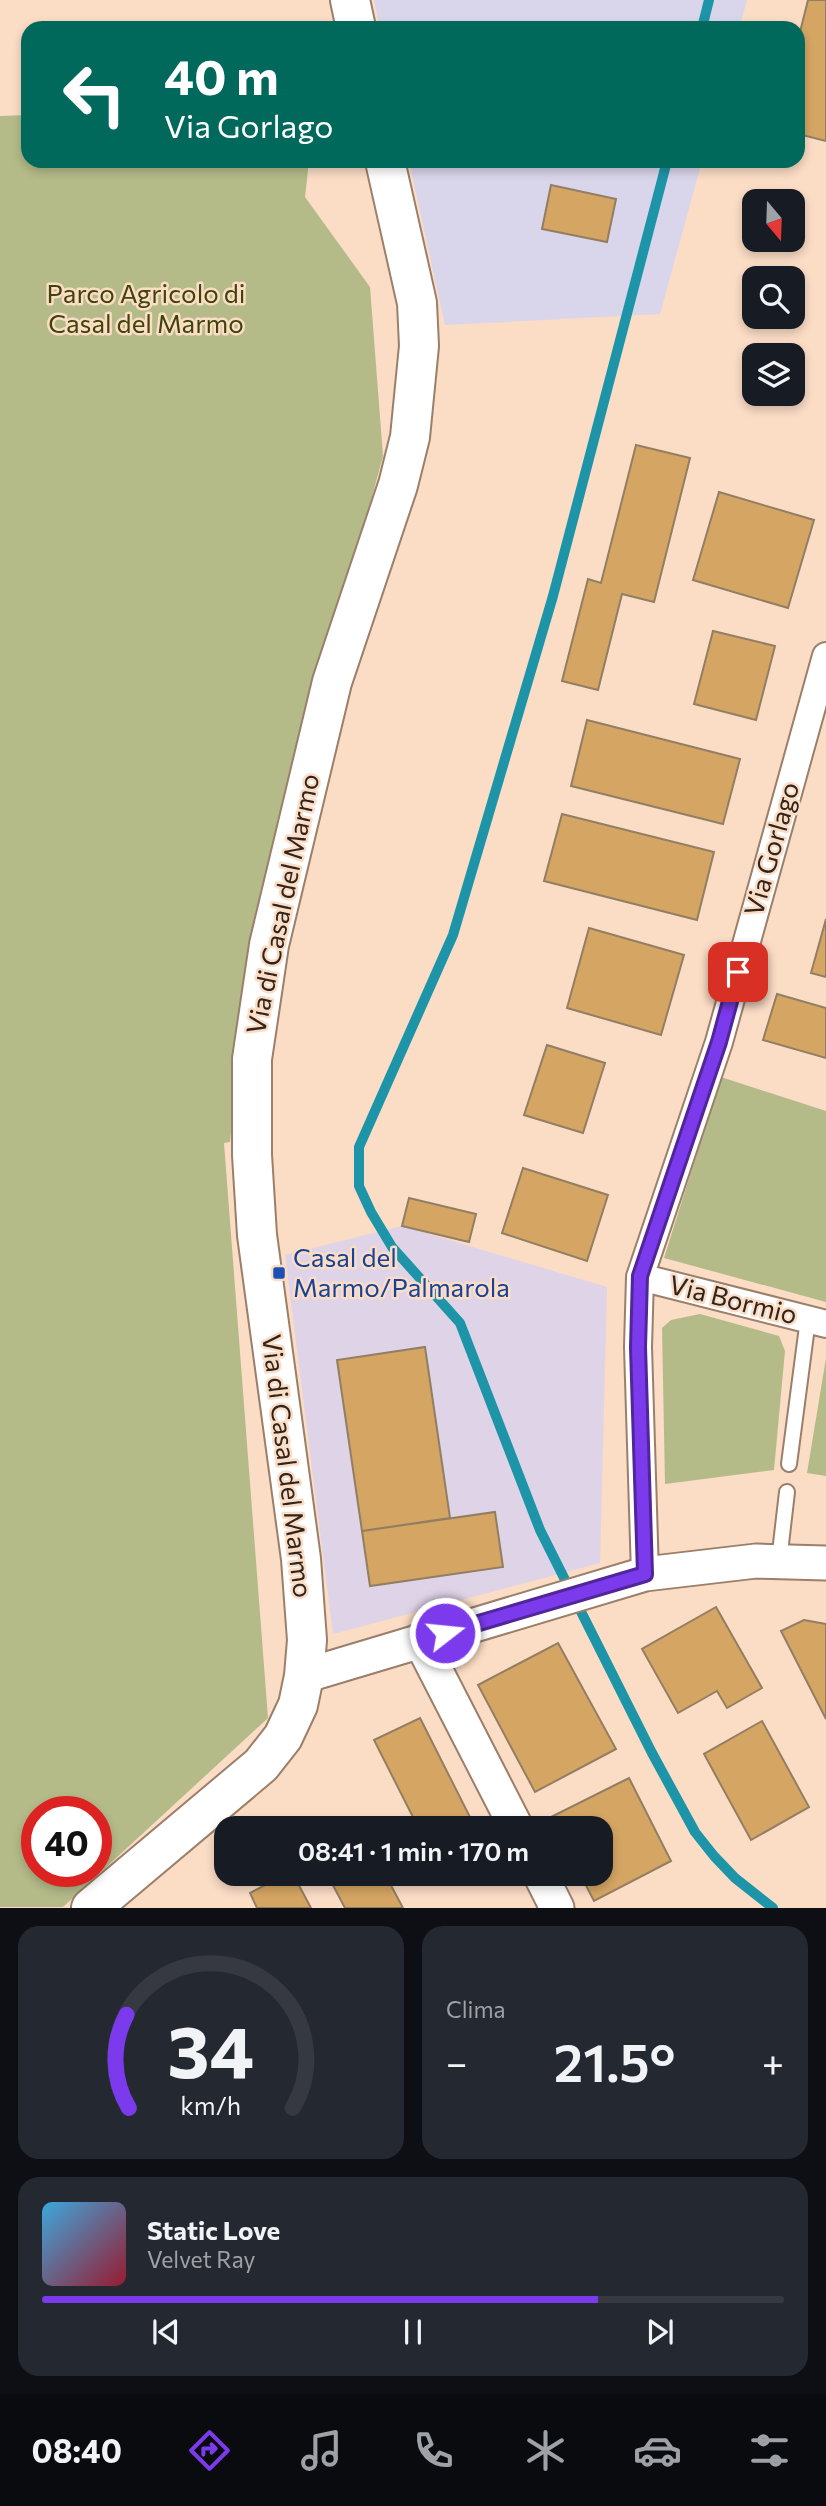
<!DOCTYPE html>
<html lang="it">
<head>
<meta charset="utf-8">
<style>
	:root { --surface:#171b24; --page:#242831; --text:#f1f3f6; --muted:#9ea1a6; --line:#363941; --accent:#7c3aed }
	body { margin:0; font-family:Commissioner,sans-serif; background:var(--page); color:var(--text); height:100vh; display:flex; flex-direction:column; font-size:26px; white-space:nowrap }
	* { box-sizing:border-box; margin:0 }
	p { font-size:23px; color:var(--muted) }
	.icon { flex:none; width:38px; height:38px; fill:none; stroke:currentColor; stroke-width:2; stroke-linecap:round; stroke-linejoin:round }
	.map { position:relative; height:1908px; overflow:hidden }
	.panel { display:flex; flex-direction:column; gap:18px; padding:18px; background:#0d0f14; flex:1 }
	.panel>* { flex:none }
	.guide { position:absolute; left:21px; top:21px; width:784px; height:147px; border-radius:21px; box-shadow:0 4px 10px #0003; background:#00695c; color:#fff; overflow:hidden }
	.needle { width:46px; rotate:161deg }
	.controls { position:absolute; left:742px; top:189px; display:grid; gap:14px }
	.controls a { display:grid; place-items:center; width:63px; height:63px; border-radius:14px; background:var(--surface); box-shadow:0 4px 10px #0003; font-size:35px }
	.speed { position:absolute; left:21px; top:1796px; display:flex; gap:14px; font-size:35px; font-weight:700; text-align:center }
	.speed>* { display:grid; place-content:center; width:91px; height:91px; border-radius:50%; background:var(--surface); box-shadow:0 4px 10px #0003; line-height:1 }
	.speed .limit { border:10px solid #d22; background:#fff; color:#111 }
	.pin { position:absolute; display:grid; place-items:center; width:60px; height:60px; color:#fff; margin:-30px; border-radius:14px; box-shadow:0 4px 10px #0006 }
	.me { position:absolute; width:77px; margin:-38px; rotate:74deg; stroke-linejoin:round; filter:drop-shadow(0 0 5px #0008) }
	.turn { display:flex; align-items:center; gap:24px; height:147px; padding:0 28px; font-size:32px }
	.turn .icon { width:91px; height:91px; stroke-width:2.5 }
	.turn b { display:block; font-size:49px; line-height:60px }
	.big { font-size:52px; font-weight:600; line-height:1.1 }
	.panel .widget { flex:1; display:flex; flex-direction:column; justify-content:center; gap:10px; min-width:0; padding:0 24px; border-radius:21px; background:var(--page) }
	.panel .dial { align-items:center; gap:0 }
	.dial svg { height:182px; overflow:visible; fill:none; stroke:var(--line); stroke-width:7; stroke-linecap:round; text-anchor:middle }
	.dial text { fill:var(--text); stroke:none }
	.song { display:flex; align-items:center; gap:21px }
	.cover { width:84px; height:84px; border-radius:10px; background:linear-gradient(135deg,hsl(200 70% 55%),hsl(350 70% 35%)) }
	.played { height:7px; border-radius:4px; background:linear-gradient(90deg,var(--accent) 75%,var(--line) 75%) }
	.keys { display:flex; justify-content:space-around; direction:ltr }
	.heat { display:flex; justify-content:space-between; align-items:center; font-size:38px; direction:ltr }
	.panel .tiles { flex:1; display:grid; gap:18px; grid-template-columns:1fr 1fr }
	.widget:last-child { grid-column:span 2 }
	.trip { position:absolute; left:214px; top:1816px; width:399px; height:70px; border-radius:21px; background:var(--surface); box-shadow:0 4px 10px #0003; font-weight:600; line-height:70px; text-align:center }
	.tabs { display:flex; height:112px; justify-content:space-around; align-items:center; background:#090b0e; color:var(--muted) }
	.tabs .icon { width:49px; height:49px }
	.tabs .current { color:var(--accent) }
	.tabs b { font-size:32px; color:var(--text) }
	.map>svg:first-child { display:block }
</style>
</head>
<body>
<div class="map">
<svg width="826" height="1908" viewBox="0 0 826 1908">
	<rect width="100%" height="100%" fill="#fbdcc5"/>
	<path fill="#dfd3e7" d="M402,1226L607,1287L600,1563L333,1634L285,1255Z"/>
	<path fill="#d9d5eb" d="M374,0H747L739,28H380Z
		M409,161H702L660,314L445,325Z"/>
	<path fill="#b4bb89" fill-rule="evenodd" d="M28,115V161H309L305,197L370,287L383,456L248,955L230,1142L224,1143L268,1718L63,1907H0V116ZM37,1811H96V1871H37Z
		M721,1077L826,1111V1302L664,1258Z
		M700,1314L779,1336L785,1351L774,1470L665,1484L662,1328L671,1320Z
		M826,1358V1476L807,1473Z"/>
	<g fill="none" stroke-linecap="round" stroke-linejoin="round">
		<path stroke="#1d94a7" stroke-width="10" d="M702,28L709,0
			M667,161L553,596L453,935L359,1147V1186L371,1212L392,1247L460,1323L540,1530L652,1753L695,1832L714,1856L735,1878L773,1908"/>
	</g>
	<path fill="#d5a563" stroke="#927e63" stroke-width="2" d="M808,0H826V141L798,134V40Z
		M551,185L616,199L607,242L542,229Z
		M636,445L690,458L654,602L622,594L598,690L562,681L588,579L601,583Z
		M719,492L814,520L788,608L693,580Z
		M713,631L775,646L756,720L694,704Z
		M587,720L740,759L723,824L571,786Z
		M562,814L714,852L697,920L544,881Z
		M826,919V977L811,973Z
		M589,928L684,955L661,1035L567,1008Z
		M777,994L826,1008V1058L763,1040Z
		M547,1045L605,1063L583,1133L524,1115Z
		M523,1168L608,1195L587,1261L502,1233Z
		M409,1198L476,1214L469,1242L402,1226Z
		M425,1347L450,1518L362,1531L337,1360Z
		M495,1512L503,1567L370,1586L362,1531Z
		M716,1607L762,1688L727,1708L717,1691L678,1713L642,1649Z
		M804,1620L826,1624V1719L781,1631Z
		M558,1643L616,1749L535,1792L478,1685Z
		M420,1718L476,1829H419L374,1740Z
		M762,1721L809,1807L751,1840L704,1754Z
		M629,1778L671,1861L594,1901L580,1874H600V1829H557L551,1817Z
		M286,1874H293L311,1908H257L250,1893Z
		M327,1874H385L403,1908H345Z"/>
	<g fill="none" stroke-linecap="round" stroke-linejoin="round">
		<g stroke="#9b7f6a" stroke-width="18">
			<path id="service" d="M789,1464L808,1319
				M779,1561L787,1492"/>
		</g>
		<g stroke="#9b7f6a" stroke-width="30">
			<path id="minor" d="M640,1277L826,1324
				M645,1574L638,1347L640,1277L719,1042L826,656"/>
		</g>
		<g stroke="#9b7f6a" stroke-width="37">
			<path id="tertiary" d="M420,1640L517,1829
				M304,1676L645,1574L756,1561L826,1563
				M540,1874L557,1908"/>
		</g>
		<g stroke="#9b7f6a" stroke-width="42">
			<path id="secondary" d="M350,0L356,28
				M91,1908L261,1765L283,1737L298,1705L304,1676L307,1640L301,1559L257,1235L252,1155V1059L269,945L332,682L398,485L410,437L419,346L417,303L385,161"/>
		</g>
		<use href="#service" stroke="#fff" stroke-width="14"/>
		<use href="#minor" stroke="#fff" stroke-width="26"/>
		<use href="#tertiary" stroke="#fff" stroke-width="33"/>
		<use href="#secondary" stroke="#fff" stroke-width="38"/>
	</g>
	<g fill="none" stroke-linecap="round" stroke-linejoin="round">
		<g stroke="#51269a" stroke-width="18">
			<path id="route" d="M445,1633L645,1574L638,1347L640,1276L719,1042L738,972"/>
		</g>
		<use href="#route" stroke="#7c3aed" stroke-width="12"/>
	</g>
	<rect fill="#1a4fb4" stroke="#fbdcc5" stroke-width="2.5" x="272" y="1266" width="14" height="14" rx="3.5"/>
	<g text-anchor="middle" stroke-width="5" stroke-linejoin="round" paint-order="stroke">
		<g font-size="26" fill="#3e4307" stroke="#fbdcc5">
			<text x="146" y="303">Parco Agricolo di<tspan x="146" dy="30">Casal del Marmo</tspan></text>
		</g>
		<g font-size="26" fill="#30241c" stroke="#fbdcc5">
			<text transform="translate(772 849) rotate(-74)" y="9">Via Gorlago</text>
			<text transform="translate(283 904) rotate(-78)" y="9">Via di Casal del Marmo</text>
			<text transform="translate(733 1300) rotate(14)" y="9">Via Bormio</text>
			<text transform="translate(287 1466) rotate(83)" y="9">Via di Casal del Marmo</text>
		</g>
		<g font-size="26" fill="#164399" stroke="#fbdcc5" text-anchor="start">
			<text x="293" y="1267">Casal del<tspan x="293" dy="30">Marmo/Palmarola</tspan></text>
		</g>
	</g>
</svg>
<div class="controls">
<a><svg class="needle" viewBox="-14 -14 28 28"><path d="M0-13l5 13h-10z" fill="#e53935"/><path d="M0 13l5-13h-10z" fill="#9ea1a6"/></svg></a>
<a><svg class="icon" aria-label="search" viewBox="0 0 24 24"><circle cx="10" cy="10" r="6"/><path d="M15 15l6 6"/></svg></a>
<a><svg class="icon" aria-label="layers" viewBox="0 0 24 24"><path d="M12 4l9 5-9 5-9-5zM3 14l9 5 9-5"/></svg></a>
</div>
<div class="speed"><div class="limit">40</div></div>
<div class="pin" style="left:738px;top:972px;background:#d93025"><svg class="icon" aria-label="arrive" viewBox="0 0 24 24"><path d="M6 21V4h12l-3 4 3 4H6"/></svg></div>
<svg class="me" style="left:445px;top:1633px" viewBox="-20 -20 40 40"><circle r="17" fill="#7c3aed" stroke="#fff" stroke-width="3"/><path d="M0-11L8 9 0 5-8 9z" fill="#fff"/></svg>
<div class="trip">08:41 · 1 min · 170 m</div>
<div class="guide">
<div class="turn"><svg class="icon" aria-label="left" viewBox="0 0 24 24"><path d="M17 20v-9H6M10 6l-5 5 5 5"/></svg><div><b>40 m</b>Via Gorlago</div></div>
</div>
</div>
<section class="panel">
<div class="tiles">
<div class="widget dial"><svg viewBox="0 0 100 80">
<path d="M14 69A42 42 0 1 1 86 69"/>
<path d="M14 69A42 42 0 0 1 13 28" stroke="#7c3aed"/>
<text x="50" y="56" font-size="32" font-weight="700">34</text>
<text x="50" y="72" font-size="11">km/h</text>
</svg></div>
<div class="widget"><p>Clima</p>
<div class="heat"><a>−</a><b class="big">21.5°</b><a>+</a></div>
</div>
<div class="widget">
<div class="song"><i class="cover"></i><div><b>Static Love</b><p>Velvet Ray</p></div></div>
<div class="played"></div>
<div class="keys"><svg class="icon" aria-label="previous" viewBox="0 0 24 24"><path d="M18 5L8 12l10 7zM5 5v14"/></svg><svg class="icon" aria-label="pause" viewBox="0 0 24 24"><path d="M8 5v14M16 5v14"/></svg><svg class="icon" aria-label="next" viewBox="0 0 24 24"><path d="M6 5l10 7-10 7zM19 5v14"/></svg></div>
</div>
</div>
</section>
<nav class="tabs">
<b>08:40</b>
<svg class="icon current" aria-label="directions" viewBox="0 0 24 24"><path d="M12 3l9 9-9 9-9-9zM9 14v-3h6M13 9l2 2-2 2"/></svg>
<svg class="icon" aria-label="music" viewBox="0 0 24 24"><path d="M9 18V5l10-2v13"/><circle cx="6" cy="18" r="3"/><circle cx="16" cy="16" r="3"/></svg>
<svg class="icon" aria-label="phone" viewBox="0 0 24 24"><path d="M5 4h4l2 5-3 2q2 4 5 5l2-3 5 2v4C11 20 4 13 5 4z"/></svg>
<svg class="icon" aria-label="climate" viewBox="0 0 24 24"><path d="M12 3v18M4 7l16 10M4 17L20 7"/></svg>
<svg class="icon" aria-label="car" viewBox="0 0 24 24"><path d="M5 17H2v-5l4-1 3-4h7l3 4 3 1v5h-3M9 17h6M6 11h13"/><circle cx="7" cy="17" r="2"/><circle cx="17" cy="17" r="2"/></svg>
<svg class="icon" aria-label="filters" viewBox="0 0 24 24"><path d="M4 7h16M4 17h16"/><circle cx="9" cy="7" r="2"/><circle cx="15" cy="17" r="2"/></svg>
</nav>
</body>
</html>
